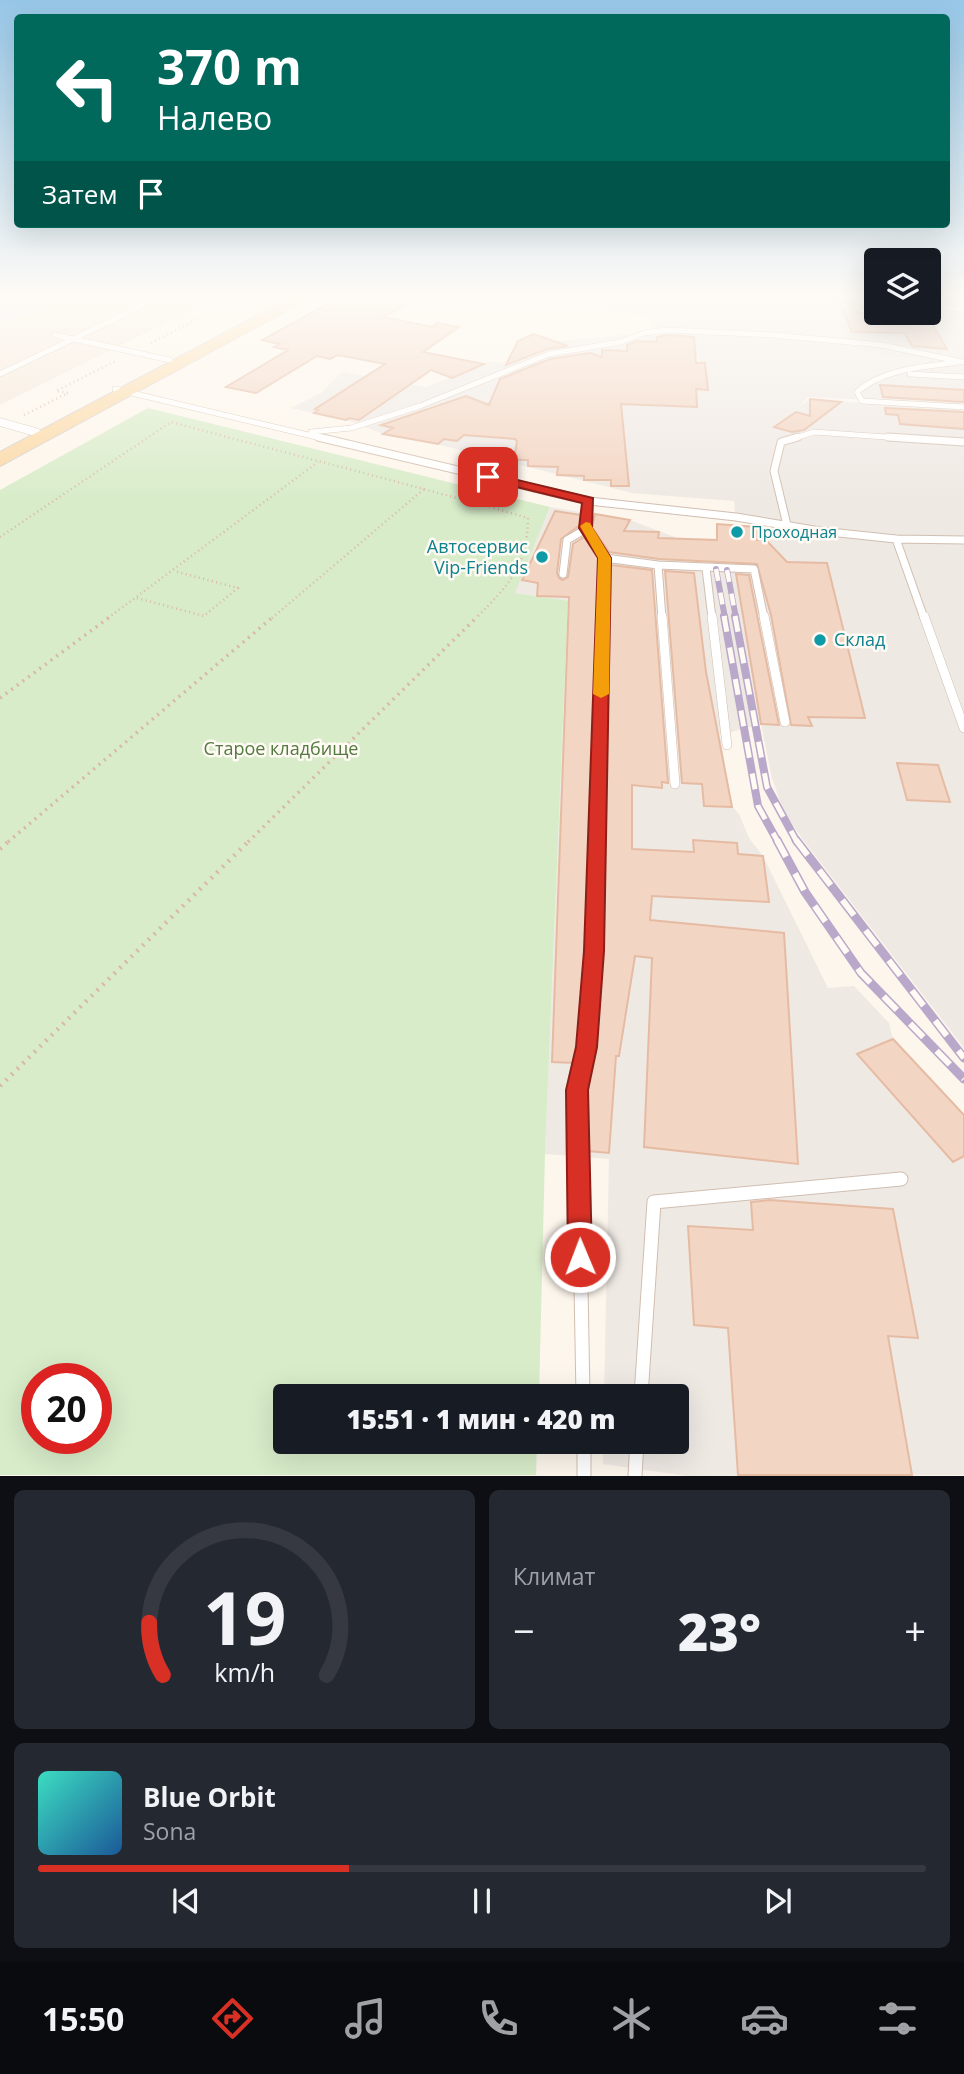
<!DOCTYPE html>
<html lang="ru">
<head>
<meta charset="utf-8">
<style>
	:root { --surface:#171b24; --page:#242831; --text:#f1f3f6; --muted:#9ea1a6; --line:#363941; --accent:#d93025 }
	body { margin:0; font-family:"Open Sans",sans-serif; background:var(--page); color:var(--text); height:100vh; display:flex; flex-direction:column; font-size:26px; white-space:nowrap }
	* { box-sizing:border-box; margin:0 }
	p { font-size:23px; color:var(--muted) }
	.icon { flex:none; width:38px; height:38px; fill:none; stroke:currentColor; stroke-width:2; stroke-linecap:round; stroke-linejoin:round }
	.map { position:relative; height:1476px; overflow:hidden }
	.side { display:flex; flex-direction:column; gap:14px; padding:14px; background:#0d0f14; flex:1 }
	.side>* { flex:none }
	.hud { position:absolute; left:14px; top:14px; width:936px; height:214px; border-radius:7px; box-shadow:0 7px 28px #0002; background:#00695c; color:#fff; overflow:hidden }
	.tools { position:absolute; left:864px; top:248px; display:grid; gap:14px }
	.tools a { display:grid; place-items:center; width:77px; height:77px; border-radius:7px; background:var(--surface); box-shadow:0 7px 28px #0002; font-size:35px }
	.speed { position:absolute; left:21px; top:1363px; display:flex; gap:14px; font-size:35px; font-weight:700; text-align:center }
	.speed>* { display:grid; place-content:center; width:91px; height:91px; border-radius:50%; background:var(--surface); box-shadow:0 7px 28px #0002; line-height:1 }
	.speed .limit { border:10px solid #d22; background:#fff; color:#111 }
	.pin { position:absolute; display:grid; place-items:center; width:60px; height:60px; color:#fff; margin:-30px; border-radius:14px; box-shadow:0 4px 10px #0006 }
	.me { position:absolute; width:77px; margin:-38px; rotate:359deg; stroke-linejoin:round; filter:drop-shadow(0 0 5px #0008) }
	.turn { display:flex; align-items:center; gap:24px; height:147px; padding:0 28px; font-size:32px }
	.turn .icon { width:91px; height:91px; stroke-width:2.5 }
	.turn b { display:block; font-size:49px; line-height:60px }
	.then { display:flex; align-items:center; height:66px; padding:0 28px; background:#0003; gap:14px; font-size:26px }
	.big { font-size:52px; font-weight:800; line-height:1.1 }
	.side .tile { flex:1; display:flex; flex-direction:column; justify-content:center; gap:10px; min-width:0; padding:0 24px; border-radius:10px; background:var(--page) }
	.side .dial { align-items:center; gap:0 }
	.dial svg { height:182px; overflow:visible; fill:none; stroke:var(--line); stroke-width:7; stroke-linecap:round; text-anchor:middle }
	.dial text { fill:var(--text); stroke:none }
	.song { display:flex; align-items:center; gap:21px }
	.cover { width:84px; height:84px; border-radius:10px; background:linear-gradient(135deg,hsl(170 70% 55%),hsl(210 70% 35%)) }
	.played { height:7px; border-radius:4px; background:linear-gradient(90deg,var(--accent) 35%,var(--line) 35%) }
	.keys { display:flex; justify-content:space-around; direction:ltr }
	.heat { display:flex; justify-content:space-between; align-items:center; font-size:38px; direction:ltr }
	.side .tiles { flex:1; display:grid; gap:14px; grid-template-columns:1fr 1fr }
	.tile:last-child { grid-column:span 2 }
	.trip { position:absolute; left:273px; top:1384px; width:416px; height:70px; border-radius:7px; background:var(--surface); box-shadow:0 7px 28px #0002; font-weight:800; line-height:70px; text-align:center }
	.tab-bar { display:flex; height:112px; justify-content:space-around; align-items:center; background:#090b0e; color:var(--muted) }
	.tab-bar .icon { width:49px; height:49px }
	.tab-bar .selected { color:var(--accent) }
	.tab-bar b { font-size:32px; color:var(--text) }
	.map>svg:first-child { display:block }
</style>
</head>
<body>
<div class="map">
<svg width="964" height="1476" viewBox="0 0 964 1476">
	<rect width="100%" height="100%" fill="#fdf6ec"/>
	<path fill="#f5e8da" d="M0,295H222L0,405Z"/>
	<path fill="#efe9e4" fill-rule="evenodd" d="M574,295H877V313H929V295H964V405L808,397L799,407L810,399L964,410V1048L803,840L783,810L772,778L761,724L720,735L732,806L739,814L749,838L763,856L828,988L854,986L889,1023L893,1039L964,1115V1475L688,1476L603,1464V1442H677V1396H604L609,1159L545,1154L568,602L515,593L550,507L630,520L680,539L717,545L766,540H757V523L736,521L734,501L632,493L428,442L383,434L346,420L291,408L321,393L342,372L426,387L492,361L500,364L554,341L656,332L647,316L565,301ZM694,347L708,390L639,387Z"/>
	<path fill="#f3e8fa" d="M0,295H66L0,324Z"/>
	<path fill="#d8ecc9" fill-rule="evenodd" d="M148,408L550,507L515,593L568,601L545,1154L539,1396H285V1442H537L536,1475H0V490ZM37,1379H96V1438H37Z"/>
	<path fill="#f3d5c3" stroke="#e6bba3" stroke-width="2" d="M344,295H421L384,317L432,327L437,323L459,327L423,352L484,364L452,378L431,370L359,420L350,418L346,420L314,413L318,410L315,409L385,364L338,355L330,359L317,356L256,393L226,387L288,350L274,347L279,344L262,340Z
		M840,302L865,305L857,313L927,315L947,349L912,346L905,333L852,332Z
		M533,334L568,346L547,349L506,365L518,341Z
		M667,335L694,337L696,363H705L708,390L696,389L697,407L621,404L629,486H611V480H584V476L557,475L558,467L528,466V460H514L517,441L515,439L464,435L457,441L444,439L438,444L383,434L393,428L381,425L466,396L489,405L500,379L550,359L590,353L602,357V350L627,351V345L637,341L657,342V337Z
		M880,385L964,390V402L883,397Z
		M810,399L841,402L804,430L792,432L774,427L796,412L810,416Z
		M885,408L964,412V429L900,424L898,415L886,414Z
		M555,511L581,515L580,525L561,539L557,573L559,578L563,580L568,577L573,544L584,537L599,560L586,951L579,1046L575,1063L552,1062L569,597L537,596L538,583L522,580Z
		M595,514L630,520L624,531L659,532L658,538L717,540V524L757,527V540H766L787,562L827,563L865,718L808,717L812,726L791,725L771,615L757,564L659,559L609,552L592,527Z
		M611,565L652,570L668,783L662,782V788L632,785V849L694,852L693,840L737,843L738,854L763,856L769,902L652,896L650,920L784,933L798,1164L644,1147L652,958L635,956L619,1056H616L609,1153L588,1151L585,1090L595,1048L602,951Z
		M665,571L694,573L706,672L732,807L704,806L702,784L682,783Z
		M736,574L749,575L779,725L761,724Z
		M897,763L938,765L950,802L907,800Z
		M893,1039L964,1115V1156L953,1162L857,1054Z
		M770,1200L893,1209L918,1338L888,1336L912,1475H738L728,1328L694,1325L688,1226L753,1230L751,1202Z"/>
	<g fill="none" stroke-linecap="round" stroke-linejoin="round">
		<g stroke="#d1beb0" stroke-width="6">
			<path id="service-far4" d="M243,295L280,302
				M831,295L877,302
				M929,306L964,310
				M55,335L170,360
				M959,362C925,367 884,368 857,392L862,401L964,407
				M0,374L165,295
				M910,374L964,377
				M115,389L325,439
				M311,432L351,428L420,406L549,354L621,342L644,333L667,330L773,335L882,345L962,362
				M792,439L814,432L915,439"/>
		</g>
		<g stroke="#d1beb0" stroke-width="9">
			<path id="service-far3" d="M318,437L589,501L736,517L820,531L896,539L964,540
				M888,437L964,442
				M589,501L586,529L605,558L603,618
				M787,525L774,471L781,442L798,437
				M896,539L924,618
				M605,558L658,565L754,569L764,618
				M658,565L662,618
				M706,568L712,618
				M563,574L567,540L586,529"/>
		</g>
		<g stroke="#d1beb0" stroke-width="10">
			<path id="service-far2" d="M662,616L675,784
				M712,616L727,745
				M764,616L785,722
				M924,616L964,728
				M597,842L603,616"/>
		</g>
		<g stroke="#d1beb0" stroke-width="12">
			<path id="service-far1" d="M578,1124L577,1089L587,1047L594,951L597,840"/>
		</g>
		<g stroke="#d1beb0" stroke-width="15">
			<path id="service" d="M578,1122L583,1396
				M641,1396L654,1202L901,1179
				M584,1442V1476
				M635,1476L637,1442"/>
		</g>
		<g stroke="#d1beb0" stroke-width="1">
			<path id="minor" d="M0,418L39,429L41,432L35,436L0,426Z"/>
		</g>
		<g stroke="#dad1cd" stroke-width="2">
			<path id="primary" d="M296,295H316L0,466V452Z"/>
		</g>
		<path stroke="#d9b8a5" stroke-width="2.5" stroke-dasharray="1 3.5" stroke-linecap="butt" d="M151,343L234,300
			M24,415L68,393L56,391L116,361
			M0,537L171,422C290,454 409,484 528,518C528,566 508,586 476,618
			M137,598L204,616L238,588L174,571
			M108,618L318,462
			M272,618L424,489"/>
		<path stroke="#d9b8a5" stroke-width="3.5" stroke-dasharray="2 5" stroke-linecap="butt" d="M0,698L111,616
			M8,842L274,616
			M248,842L478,616"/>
		<path stroke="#d9b8a5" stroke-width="4.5" stroke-dasharray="2 6" stroke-linecap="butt" d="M0,849L10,840
			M0,1086L250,840"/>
		<use href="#service-far4" stroke="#fff" stroke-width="5"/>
		<use href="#service-far3" stroke="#fff" stroke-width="7"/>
		<use href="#service-far2" stroke="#fff" stroke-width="9"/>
		<use href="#service-far1" stroke="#fff" stroke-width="10"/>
		<use href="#service" stroke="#fff" stroke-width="13"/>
		<use href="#minor" fill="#fff" fill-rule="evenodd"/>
		<use href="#primary" fill="#fbd9a5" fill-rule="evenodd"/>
		<g stroke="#b9a8c9" stroke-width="6">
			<path id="rail-far2" d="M716,569L725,618
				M727,570L736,618"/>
		</g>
		<g stroke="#b9a8c9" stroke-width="8">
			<path id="rail-far1" d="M724,616L758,806L778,842
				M735,616L767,787L797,842"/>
		</g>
		<g stroke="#b9a8c9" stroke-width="9">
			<path id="rail" d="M777,840L805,892L861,973L964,1079
				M796,840L964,1058"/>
		</g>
		<use href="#rail-far2" stroke="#fffaf3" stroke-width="4.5" stroke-dasharray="12" stroke-linecap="butt"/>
		<use href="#rail-far1" stroke="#fffaf3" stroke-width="5" stroke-dasharray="16" stroke-linecap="butt"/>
		<use href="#rail" stroke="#fffaf3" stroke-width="6" stroke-dasharray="19" stroke-linecap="butt"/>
	</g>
	<linearGradient id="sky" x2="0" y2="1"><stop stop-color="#97c7e8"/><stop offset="0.59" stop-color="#fefbf6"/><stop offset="1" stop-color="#fefbf6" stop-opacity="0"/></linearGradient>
	<rect width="964" height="502" fill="url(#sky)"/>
	<path fill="#d93025" stroke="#8d1f18" stroke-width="2" d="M488,473L593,498L592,528L611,558L604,951L597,1047L588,1090L592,1257L589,1265L580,1268L572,1265L568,1257L566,1090L576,1047L584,951L598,558L579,528L582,503L484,479V474Z"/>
	<path fill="#f59e0b" d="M586,522L590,523L611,558L609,694L601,698L593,694L598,558L580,526Z"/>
	<g fill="#0f9aa8" stroke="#fffaf3" stroke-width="2.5">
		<circle cx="737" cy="532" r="7"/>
		<circle cx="542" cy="557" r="7"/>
		<circle cx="820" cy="640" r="7"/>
	</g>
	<g text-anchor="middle" stroke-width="5" stroke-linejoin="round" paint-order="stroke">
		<g font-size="16" fill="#0d838f" stroke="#fffaf3" text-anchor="start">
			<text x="751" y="538">Проходная</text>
		</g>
		<g font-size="18" fill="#0d838f" stroke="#fffaf3" text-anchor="end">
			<text x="528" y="553">Автосервис<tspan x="528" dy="21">Vip-Friends</tspan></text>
			<text x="834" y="646" text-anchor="start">Склад</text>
		</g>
		<g font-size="18" fill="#537a41" stroke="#fffaf3">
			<text x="281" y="755">Старое кладбище</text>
		</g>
	</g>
</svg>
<div class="tools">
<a><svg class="icon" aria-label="layers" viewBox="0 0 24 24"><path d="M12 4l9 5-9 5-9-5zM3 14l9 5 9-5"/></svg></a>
</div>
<div class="speed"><div class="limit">20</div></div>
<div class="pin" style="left:488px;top:477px;background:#d93025"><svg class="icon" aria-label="arrive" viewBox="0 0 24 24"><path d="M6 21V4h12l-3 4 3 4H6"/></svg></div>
<svg class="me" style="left:580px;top:1257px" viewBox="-20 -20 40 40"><circle r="17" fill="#d93025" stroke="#fff" stroke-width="3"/><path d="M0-11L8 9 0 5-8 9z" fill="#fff"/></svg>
<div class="trip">15:51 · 1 мин · 420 m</div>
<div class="hud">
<div class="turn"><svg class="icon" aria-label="left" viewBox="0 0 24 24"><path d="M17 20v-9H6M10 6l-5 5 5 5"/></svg><div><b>370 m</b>Налево</div></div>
<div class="then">Затем<svg class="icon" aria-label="arrive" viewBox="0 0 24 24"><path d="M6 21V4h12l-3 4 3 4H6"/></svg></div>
</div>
</div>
<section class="side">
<div class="tiles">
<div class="tile dial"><svg viewBox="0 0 100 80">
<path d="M14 69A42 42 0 1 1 86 69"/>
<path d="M14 69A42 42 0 0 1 8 46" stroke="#d93025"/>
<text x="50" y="56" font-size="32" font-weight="700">19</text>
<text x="50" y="72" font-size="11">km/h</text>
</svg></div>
<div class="tile"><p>Климат</p>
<div class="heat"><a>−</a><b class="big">23°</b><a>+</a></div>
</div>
<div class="tile">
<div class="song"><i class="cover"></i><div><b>Blue Orbit</b><p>Sona</p></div></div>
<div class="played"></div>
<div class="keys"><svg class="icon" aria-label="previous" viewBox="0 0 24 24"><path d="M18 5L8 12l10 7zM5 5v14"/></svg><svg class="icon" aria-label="pause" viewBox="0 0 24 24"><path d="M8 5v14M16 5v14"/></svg><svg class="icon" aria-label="next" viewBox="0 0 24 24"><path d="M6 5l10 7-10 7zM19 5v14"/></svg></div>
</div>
</div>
</section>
<nav class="tab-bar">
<b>15:50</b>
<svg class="icon selected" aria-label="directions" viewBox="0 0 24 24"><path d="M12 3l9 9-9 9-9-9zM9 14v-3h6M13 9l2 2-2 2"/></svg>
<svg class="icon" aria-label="music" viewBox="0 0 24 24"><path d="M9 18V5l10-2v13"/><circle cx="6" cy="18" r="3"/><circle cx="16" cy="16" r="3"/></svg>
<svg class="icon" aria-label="phone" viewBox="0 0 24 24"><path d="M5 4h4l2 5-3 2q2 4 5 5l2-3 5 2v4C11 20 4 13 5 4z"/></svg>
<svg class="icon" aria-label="climate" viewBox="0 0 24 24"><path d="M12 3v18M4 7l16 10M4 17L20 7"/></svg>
<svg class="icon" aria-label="car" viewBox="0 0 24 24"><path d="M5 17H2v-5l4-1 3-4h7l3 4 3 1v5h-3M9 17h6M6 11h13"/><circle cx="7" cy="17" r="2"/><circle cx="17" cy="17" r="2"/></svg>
<svg class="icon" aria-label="filters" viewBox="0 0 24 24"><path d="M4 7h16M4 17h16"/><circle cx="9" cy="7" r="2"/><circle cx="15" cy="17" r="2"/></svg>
</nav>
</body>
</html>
